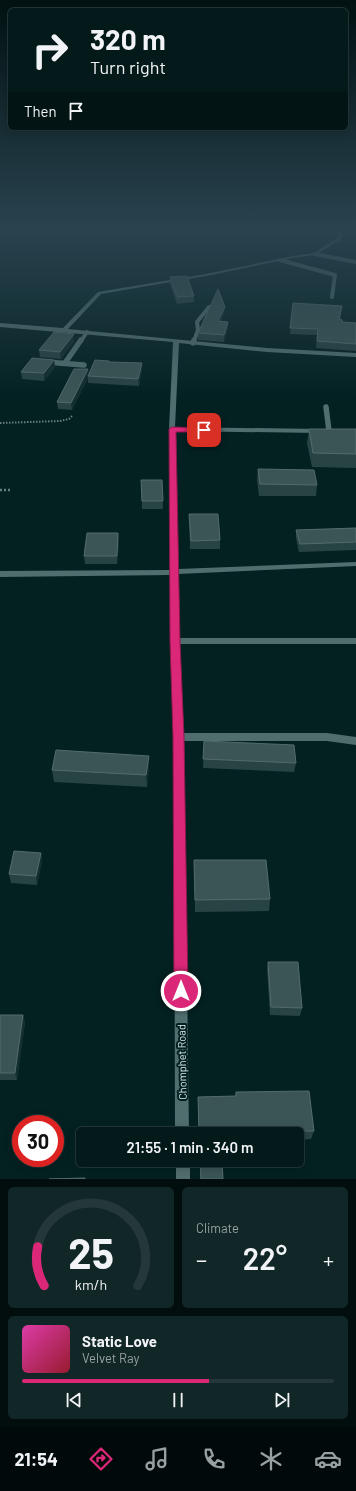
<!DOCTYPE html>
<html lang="en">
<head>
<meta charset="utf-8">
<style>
	:root { --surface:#03191a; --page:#112627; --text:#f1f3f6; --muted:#97a0a2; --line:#243839; --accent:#db2777 }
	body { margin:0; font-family:Barlow,sans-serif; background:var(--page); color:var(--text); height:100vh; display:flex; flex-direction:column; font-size:15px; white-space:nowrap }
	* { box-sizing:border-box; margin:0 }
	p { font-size:13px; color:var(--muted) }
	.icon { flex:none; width:22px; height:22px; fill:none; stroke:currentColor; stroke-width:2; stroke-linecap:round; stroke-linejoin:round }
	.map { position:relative; height:1179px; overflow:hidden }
	.details { display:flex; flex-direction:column; gap:8px; padding:8px; background:#020e0e; flex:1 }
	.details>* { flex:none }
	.banner { position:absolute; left:8px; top:8px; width:340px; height:122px; border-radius:6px; box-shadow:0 2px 10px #0003,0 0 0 1px var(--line); background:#03191a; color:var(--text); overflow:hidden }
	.speed { position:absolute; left:12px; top:1115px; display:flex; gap:8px; font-size:20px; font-weight:700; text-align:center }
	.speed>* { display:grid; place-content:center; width:52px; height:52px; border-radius:50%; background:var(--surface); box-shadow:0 2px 10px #0003,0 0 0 1px var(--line); line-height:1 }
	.speed .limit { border:6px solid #d22; background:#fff; color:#111 }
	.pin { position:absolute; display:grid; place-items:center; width:34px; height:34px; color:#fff; margin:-17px; border-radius:8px; box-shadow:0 2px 6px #0006 }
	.me { position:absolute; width:44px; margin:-22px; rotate:0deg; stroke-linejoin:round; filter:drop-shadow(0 0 3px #0008) }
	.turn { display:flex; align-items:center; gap:14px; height:84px; padding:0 16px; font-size:18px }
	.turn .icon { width:52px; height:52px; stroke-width:2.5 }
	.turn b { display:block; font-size:28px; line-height:34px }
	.then { display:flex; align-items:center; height:38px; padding:0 16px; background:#0003; gap:8px; font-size:15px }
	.big { font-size:30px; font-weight:600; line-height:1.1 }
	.details .tile { flex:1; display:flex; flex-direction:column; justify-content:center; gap:6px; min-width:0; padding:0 14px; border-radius:6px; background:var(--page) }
	.details .dial { align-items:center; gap:0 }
	.dial svg { height:104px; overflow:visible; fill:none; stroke:var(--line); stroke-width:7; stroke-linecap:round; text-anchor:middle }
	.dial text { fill:var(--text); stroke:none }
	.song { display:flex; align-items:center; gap:12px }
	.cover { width:48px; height:48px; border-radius:6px; background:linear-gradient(135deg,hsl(320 70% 55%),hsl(350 70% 35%)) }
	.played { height:4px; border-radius:2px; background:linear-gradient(90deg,var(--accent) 60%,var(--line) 60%) }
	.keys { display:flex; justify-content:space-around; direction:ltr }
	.heat { display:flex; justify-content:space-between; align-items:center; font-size:22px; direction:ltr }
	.details .tiles { flex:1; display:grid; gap:8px; grid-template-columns:1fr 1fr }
	.tile:last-child { grid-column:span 2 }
	.trip { position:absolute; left:76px; top:1127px; width:228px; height:40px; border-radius:6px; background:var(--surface); box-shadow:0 2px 10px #0003,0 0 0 1px var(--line); font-weight:600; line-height:40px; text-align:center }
	.tab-bar { display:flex; height:64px; justify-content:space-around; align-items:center; background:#010a0a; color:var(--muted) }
	.tab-bar .icon { width:28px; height:28px }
	.tab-bar .active { color:var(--accent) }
	.tab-bar b { font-size:18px; color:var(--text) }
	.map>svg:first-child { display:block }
</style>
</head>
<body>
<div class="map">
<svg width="356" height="1179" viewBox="0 0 356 1179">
	<rect width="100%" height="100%" fill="#042122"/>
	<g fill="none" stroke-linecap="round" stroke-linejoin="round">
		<path stroke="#667d7e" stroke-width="2" stroke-dasharray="1.5 1.5" stroke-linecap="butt" d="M0,423L60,421L69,419L73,415"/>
		<path stroke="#667d7e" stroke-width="2.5" stroke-dasharray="2 2" stroke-linecap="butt" d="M0,490H10"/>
		<path stroke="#516e6f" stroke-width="4" d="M315,254L356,262
			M280,260L335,275L332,297
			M81,341L87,332
			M194,341L198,330L197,322L209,307"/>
		<path stroke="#516e6f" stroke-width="5.5" d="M193,343L194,340
			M46,362L84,365
			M65,363L81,340
			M326,407L329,431"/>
		<path fill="#516e6f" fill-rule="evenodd" d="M334,231H339L342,233V239L315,255L293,258L206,276L101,294L68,329L267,348L356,353V357L267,352L179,343L175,427L319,429L322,431L319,433L175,431L178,569L356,562V566L178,574L179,638H356V644H179L184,733H327L356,737V745L327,741H184L189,1134H175L174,737L171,641L170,575L0,577V571L170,570L169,429L173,342L0,327V323L63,328L98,292L206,274L293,256L314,253L338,237L339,234Z
			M176,1160H190V1179H176Z"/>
	</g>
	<path fill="#284344" d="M170,277L194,296V302L177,304L170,284Z
		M293,303L342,306L340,320L342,322L356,323V351L316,348L317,335L290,334Z
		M224,313L221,321L228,328L224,342L198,340V333Z
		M74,334V341L61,359L40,357L39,350Z
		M54,360L55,367L44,381L22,379L21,372Z
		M109,361V362L142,370L139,386L88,383V378L72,410L58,409L57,402L89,374Z
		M309,429H356V468L312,467L307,443Z
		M258,469L317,485L316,496H259L257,480Z
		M141,480H162L163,509H142Z
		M189,514L220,540V549H190Z
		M356,528V550L299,552L296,538V530Z
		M118,533L119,541L117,564H85L84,556Z
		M204,741L296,763L294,772L203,768Z
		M149,768L147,787L54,782L52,770Z
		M41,853L42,861L37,885L11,883L9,874Z
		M194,860L270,899L269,911L195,912Z
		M268,962L302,1008L300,1016L270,1015L267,969Z
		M0,1015H23L25,1023L17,1080H0Z
		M236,1092L314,1131L311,1139L297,1140V1134H199L198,1105V1097L235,1096Z
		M200,1160H222L223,1179H200Z"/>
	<path fill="#122e2f" d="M225,307L224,313L218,327V321Z
		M228,322V328L224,342V335Z
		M74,334V341L61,359L60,352Z
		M54,360L55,367L44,381V373Z
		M142,363V370L139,386L138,379Z
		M88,369L89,376H88V378L72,410L71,403Z
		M118,533L119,541L117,564V556Z
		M149,756V768L147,787L146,775Z
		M41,853L42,861L37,885L36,876Z
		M23,1015L25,1023L17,1080L15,1073Z"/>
	<path fill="#3b5555" stroke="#536b6c" d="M187,276L194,296L177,297L170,277Z
		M218,289L225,307L218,321L228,322L224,335L198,333Z
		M293,303L342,306L339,319L342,320V322L356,323V344L317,341L318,329L290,328Z
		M54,332L74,334L60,352L39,350Z
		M32,358L54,360L44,373L21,372Z
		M95,360L109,361V362L142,363L138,379L88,376Z
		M74,369H88L71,403L57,402Z
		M309,429H356V454L313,453Z
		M258,469L314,470L317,485L260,484Z
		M141,480H162L163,501H142Z
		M189,514H218L220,540L191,541Z
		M356,528V542L300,544L296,530Z
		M87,533H118L117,556H84Z
		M204,741L294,745L296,763L203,759Z
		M56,750L149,756L146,775L52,770Z
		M14,851L41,853L36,876L9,874Z
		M194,860H266L270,899L195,900Z
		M268,962H298L302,1008L271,1007Z
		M0,1015H23L15,1073H0Z
		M309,1091L314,1131L220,1132V1134H199L198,1097L236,1096V1092Z
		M200,1160H222L223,1179H201Z
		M85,1178V1179H49Z"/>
	<linearGradient id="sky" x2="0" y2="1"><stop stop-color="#021213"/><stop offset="0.58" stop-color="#29434f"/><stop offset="1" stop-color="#29434f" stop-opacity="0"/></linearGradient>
	<rect width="356" height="396" fill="url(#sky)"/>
	<path fill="#db2777" stroke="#8e194d" d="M172,427L204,428L207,430L204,432H176L180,641L184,737L188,991L186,996L181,998L176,996L174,991L173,737L170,641L169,429Z"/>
	<g text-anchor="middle" stroke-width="4" stroke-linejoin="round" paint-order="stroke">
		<g font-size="11" fill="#d5e5e5" stroke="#042122">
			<text transform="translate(182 1062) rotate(-91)" y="4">Chomphet Road</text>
		</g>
	</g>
</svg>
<div class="speed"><div class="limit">30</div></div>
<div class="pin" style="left:204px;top:430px;background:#d93025"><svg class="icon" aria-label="arrive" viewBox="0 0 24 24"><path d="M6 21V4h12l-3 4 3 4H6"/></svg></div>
<svg class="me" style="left:181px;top:991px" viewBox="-20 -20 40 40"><circle r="17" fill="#db2777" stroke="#fff" stroke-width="3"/><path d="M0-11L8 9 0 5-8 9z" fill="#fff"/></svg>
<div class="trip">21:55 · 1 min · 340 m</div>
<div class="banner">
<div class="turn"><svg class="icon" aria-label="right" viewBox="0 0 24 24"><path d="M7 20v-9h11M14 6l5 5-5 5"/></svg><div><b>320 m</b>Turn right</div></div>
<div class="then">Then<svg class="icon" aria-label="arrive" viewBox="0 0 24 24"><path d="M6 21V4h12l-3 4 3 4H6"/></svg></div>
</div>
</div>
<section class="details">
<div class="tiles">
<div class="tile dial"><svg viewBox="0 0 100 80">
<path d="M14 69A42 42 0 1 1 86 69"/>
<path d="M14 69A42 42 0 0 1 9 39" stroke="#db2777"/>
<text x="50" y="56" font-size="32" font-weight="700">25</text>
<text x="50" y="72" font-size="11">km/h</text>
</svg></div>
<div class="tile"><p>Climate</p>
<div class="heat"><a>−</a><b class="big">22°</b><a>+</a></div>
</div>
<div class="tile">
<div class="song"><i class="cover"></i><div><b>Static Love</b><p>Velvet Ray</p></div></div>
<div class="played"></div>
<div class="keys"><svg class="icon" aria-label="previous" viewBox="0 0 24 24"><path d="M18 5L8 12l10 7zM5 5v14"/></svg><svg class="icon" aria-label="pause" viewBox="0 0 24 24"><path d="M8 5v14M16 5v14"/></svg><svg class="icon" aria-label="next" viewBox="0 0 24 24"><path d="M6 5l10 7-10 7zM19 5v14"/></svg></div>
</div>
</div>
</section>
<nav class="tab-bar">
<b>21:54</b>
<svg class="icon active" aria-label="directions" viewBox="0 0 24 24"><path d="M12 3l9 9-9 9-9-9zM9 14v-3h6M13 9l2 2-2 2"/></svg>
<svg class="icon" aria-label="music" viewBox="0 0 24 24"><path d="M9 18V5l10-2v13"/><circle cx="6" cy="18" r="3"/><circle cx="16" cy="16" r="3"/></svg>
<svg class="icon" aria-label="phone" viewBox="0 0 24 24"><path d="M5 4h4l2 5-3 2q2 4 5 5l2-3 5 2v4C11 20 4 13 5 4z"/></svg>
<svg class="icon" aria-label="climate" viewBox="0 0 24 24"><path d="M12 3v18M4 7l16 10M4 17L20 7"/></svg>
<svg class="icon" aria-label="car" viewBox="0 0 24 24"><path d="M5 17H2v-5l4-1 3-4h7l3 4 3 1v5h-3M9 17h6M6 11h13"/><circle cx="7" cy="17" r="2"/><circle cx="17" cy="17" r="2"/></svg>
</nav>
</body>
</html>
